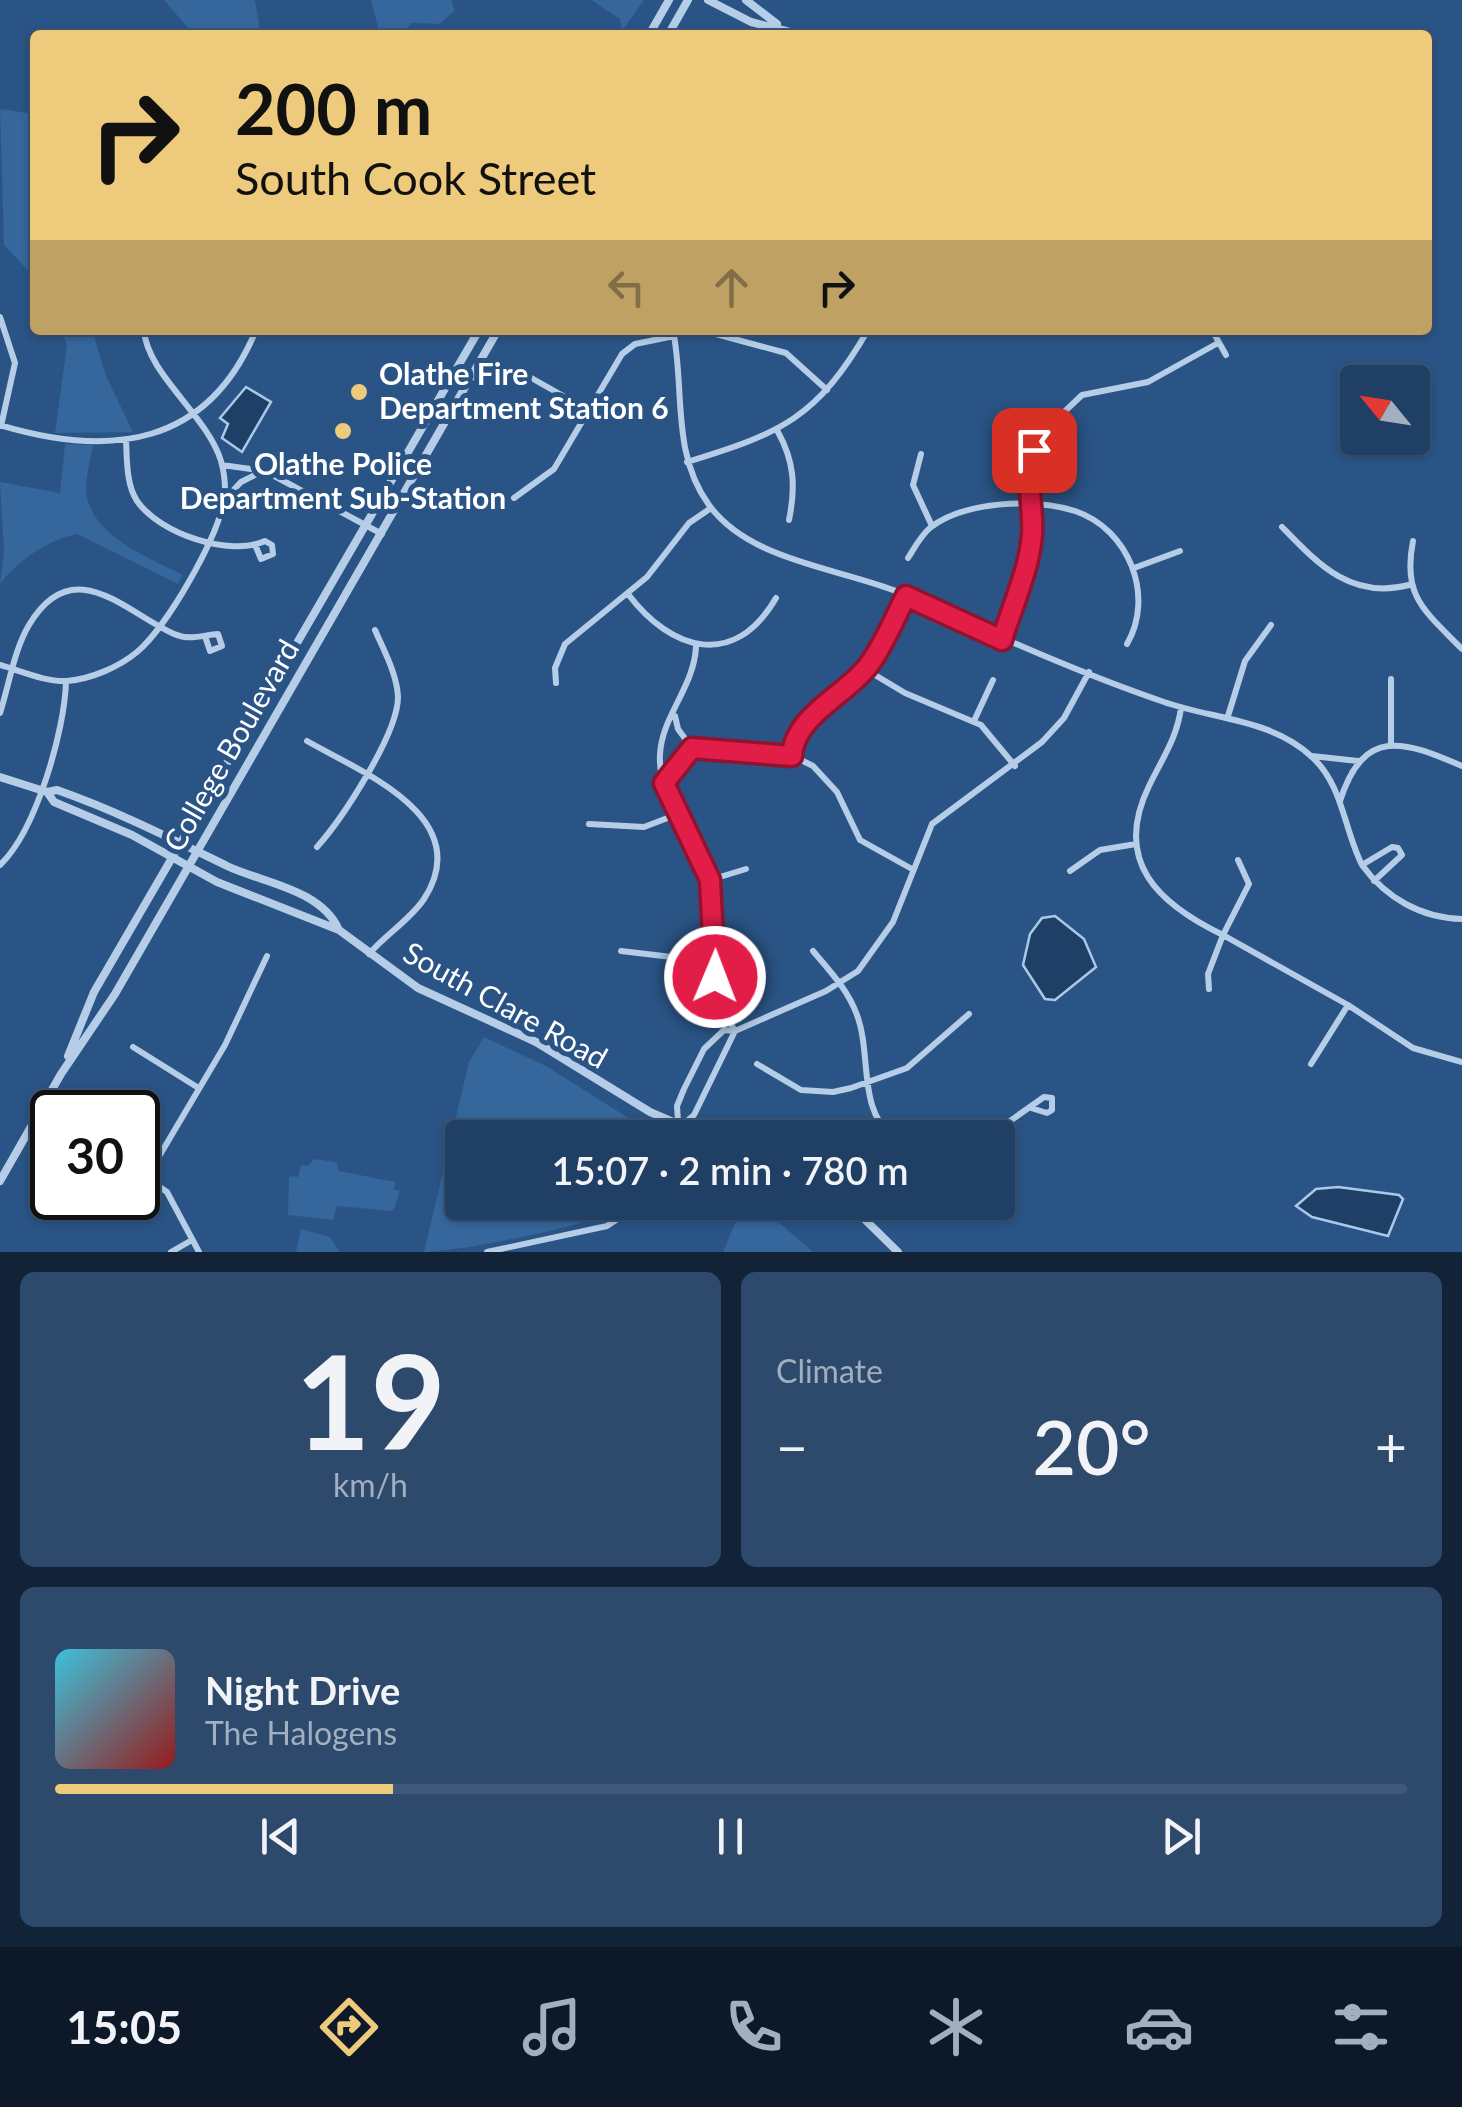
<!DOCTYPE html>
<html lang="en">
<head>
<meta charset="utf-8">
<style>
	:root { --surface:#203f64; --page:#2d4a6d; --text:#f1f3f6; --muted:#a2afbf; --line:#3d5878; --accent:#eeca7c }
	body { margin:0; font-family:Lato,sans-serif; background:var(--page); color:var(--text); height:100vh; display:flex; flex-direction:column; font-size:38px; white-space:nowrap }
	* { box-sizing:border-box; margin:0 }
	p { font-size:32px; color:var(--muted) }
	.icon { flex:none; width:55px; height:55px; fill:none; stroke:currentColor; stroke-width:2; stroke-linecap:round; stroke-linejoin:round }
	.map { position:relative; height:1252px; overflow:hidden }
	.drawer { display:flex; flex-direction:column; gap:20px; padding:20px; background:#122337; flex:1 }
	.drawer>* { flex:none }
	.top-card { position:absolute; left:30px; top:30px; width:1402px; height:305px; border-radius:10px; box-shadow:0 2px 8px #0004,0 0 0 2px var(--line); background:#eeca7c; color:#111; overflow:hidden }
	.needle { width:65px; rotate:300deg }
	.tools { position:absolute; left:1340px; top:365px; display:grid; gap:20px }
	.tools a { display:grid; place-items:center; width:90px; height:90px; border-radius:10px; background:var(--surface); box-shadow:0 2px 8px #0004,0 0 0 2px var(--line); font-size:50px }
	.speed { position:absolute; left:30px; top:1090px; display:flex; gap:20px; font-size:50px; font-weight:700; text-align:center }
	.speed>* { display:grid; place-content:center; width:130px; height:130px; border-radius:50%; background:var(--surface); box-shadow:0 2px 8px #0004,0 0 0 2px var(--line); line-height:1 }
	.speed .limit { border:5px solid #111; border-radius:15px; background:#fff; color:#111 }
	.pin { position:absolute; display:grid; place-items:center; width:85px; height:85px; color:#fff; margin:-42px; border-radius:20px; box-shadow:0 5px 15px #0006 }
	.me { position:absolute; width:110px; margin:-55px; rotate:1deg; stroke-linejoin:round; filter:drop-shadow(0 0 8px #0008) }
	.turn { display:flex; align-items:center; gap:35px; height:210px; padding:0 40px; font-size:45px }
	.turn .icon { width:130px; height:130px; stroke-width:2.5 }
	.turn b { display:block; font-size:70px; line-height:85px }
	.lanes { display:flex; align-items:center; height:95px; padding:0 40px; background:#0003; justify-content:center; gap:50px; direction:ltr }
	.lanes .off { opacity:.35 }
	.big { font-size:75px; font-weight:600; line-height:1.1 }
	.drawer .tile { flex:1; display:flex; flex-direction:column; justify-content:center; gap:15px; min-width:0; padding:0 35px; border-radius:15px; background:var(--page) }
	.drawer .dial { align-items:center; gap:0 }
	.dial b { font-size:130px; line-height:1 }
	.song { display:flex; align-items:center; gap:30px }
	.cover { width:120px; height:120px; border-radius:15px; background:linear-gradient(135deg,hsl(190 70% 55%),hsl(0 70% 35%)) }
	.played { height:10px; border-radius:5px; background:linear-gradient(90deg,var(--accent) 25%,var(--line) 25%) }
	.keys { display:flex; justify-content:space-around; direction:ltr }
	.heat { display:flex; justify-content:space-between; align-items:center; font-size:55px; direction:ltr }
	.drawer .tiles { flex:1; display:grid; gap:20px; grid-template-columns:1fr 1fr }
	.tile:last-child { grid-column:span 2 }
	.trip { position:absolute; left:445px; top:1120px; width:570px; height:100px; border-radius:10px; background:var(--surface); box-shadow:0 2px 8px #0004,0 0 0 2px var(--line); font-weight:600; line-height:100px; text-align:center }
	.tabs { display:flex; height:160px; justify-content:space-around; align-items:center; background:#0d1928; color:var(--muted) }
	.tabs .icon { width:70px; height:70px }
	.tabs .active { color:var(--accent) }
	.tabs b { font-size:45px; color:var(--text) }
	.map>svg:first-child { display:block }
</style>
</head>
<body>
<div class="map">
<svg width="1462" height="1252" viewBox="0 0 1462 1252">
	<rect width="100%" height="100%" fill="#2a5485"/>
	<path fill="#35669c" d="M164,0H255L261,35H194Z
		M371,0H451L455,10L440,24L411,23L403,35H380Z
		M591,0H644L622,31L620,19Z
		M0,109L35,114V278L4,245Z
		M61,330H92L106,376L133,432L55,433L67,345Z
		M65,444L93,445C91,459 85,477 86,492C92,537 148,557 183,575L178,584L77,534C49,539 17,561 0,584L4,551L0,482L60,493Z
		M484,1037L546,1066L657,1136L462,1138V1202L630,1203C609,1223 457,1252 424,1252L469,1062Z
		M314,1159L336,1162L339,1171L395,1182L394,1190L400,1191L393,1211L337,1206L333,1220L288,1215L289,1176L298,1177L301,1165L308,1166Z
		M750,1213H768L813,1252H723L738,1216Z
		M301,1229L330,1237L340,1252H296Z"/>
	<path fill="#1e3f66" stroke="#aac8e7" stroke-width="2.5" d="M246,387L271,402L242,452L222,438L228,424L220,418Z
		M1055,916L1084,939L1096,967L1055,1000L1045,999L1023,965L1030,934L1042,918Z
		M1338,1187L1399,1195L1403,1199L1388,1236L1312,1217L1296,1206L1316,1189Z"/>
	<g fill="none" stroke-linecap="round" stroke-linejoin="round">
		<path stroke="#b5cde7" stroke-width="6" d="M72,35H101
			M0,317L15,363L1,426
			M673,330C685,389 671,453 709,505C751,563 844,568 906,595C991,633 1076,672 1164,702C1212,719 1272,719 1312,757C1343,785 1344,830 1362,865
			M1021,330H1034
			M1212,330L1226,355
			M716,334L786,353L827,390
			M519,371L588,410
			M0,425C110,458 208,447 256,330
			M778,432C794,461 796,486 789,520
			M126,439C127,459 126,484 137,501C160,534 230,557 265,541L272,545L273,554L261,559L256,547
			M921,454L913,485L932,526
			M687,462C782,433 817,418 868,330
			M222,465L265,471L382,534
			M514,498L554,469L622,354L635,344L674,336
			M225,499L241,482L263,471
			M1282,527C1318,564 1351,600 1409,585
			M1413,541C1402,597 1425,611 1462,649
			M908,558C915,547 921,535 931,527C966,501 1035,498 1075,511C1129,529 1155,596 1127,644
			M1134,568L1180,551
			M628,594C671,651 734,670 776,598
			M1002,641L1028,559L1032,519L1028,473L1040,435L1082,395L1148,382L1218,343
			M696,647C694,687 662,716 660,754C657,801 699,838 710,882C720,919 706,960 716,996C720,1008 729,1018 734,1030
			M0,665C21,671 45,682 67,681C91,679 119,667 137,652C167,627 218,538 224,499C226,487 224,472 221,461C207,415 147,374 144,330
			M865,669L905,693L981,725L1015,766
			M1391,679V742
			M556,683L555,668L565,644L647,577L689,523L711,508
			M1181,708C1177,738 1162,759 1149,786C1112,862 1159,904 1223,935L1208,974L1209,989
			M0,713C9,685 14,650 29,625C73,551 125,612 174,634C190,641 203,635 218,634L222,646L210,651L206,639
			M675,716L678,729L692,748
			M1228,716L1245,661L1271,625
			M974,721L993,680
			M307,741C361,772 477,817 424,899C410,920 386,934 369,954
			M793,756C794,716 845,695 868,666C884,645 894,619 906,595
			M1312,756L1358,761
			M665,782L692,748L793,756L813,766L837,792L860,840L912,869
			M1340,801C1364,726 1404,741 1462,766
			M589,824L644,827L678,814
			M317,847C342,819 398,734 398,697C397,674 384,651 375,630
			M1238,860L1249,884L1223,935L1348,1005L1311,1064
			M0,865C36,831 65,730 66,681
			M1070,871L1100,850L1136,844
			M710,880L746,869
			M1374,881L1402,855L1398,848L1392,847L1362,865C1386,898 1421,918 1462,919
			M621,951L714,962
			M813,951C830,971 848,990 857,1015C872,1055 857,1110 894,1138
			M1348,1005L1413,1048L1462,1062
			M133,1047L197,1087
			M757,1064L801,1090L833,1092L851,1088L907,1068L969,1014
			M667,1138L694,1115L735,1031
			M679,1138L677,1106L684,1089L704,1049L724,1030L735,1031L826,991L858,971L893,922L932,824L1042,742L1064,718L1089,672
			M986,1138L1044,1097L1052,1098V1110L1047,1113L1031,1108
			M138,1172L167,1192L199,1252
			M148,1175L225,1045L267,956
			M171,1252L192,1240
			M487,1252L607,1226L643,1202"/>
		<path stroke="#b5cde7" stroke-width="8" d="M708,0L751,22L802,35
			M746,0L777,24
			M649,35L669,0
			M668,35L688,0
			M0,777L47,792L57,790C117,811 170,838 227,866C263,883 321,889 339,930L418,988L536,1042L650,1112L710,1138
			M47,792L54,802L132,835L217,882L339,930
			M68,1056L94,992L479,330
			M0,1181L61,1074L115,994L498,330
			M847,1202L898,1252"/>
	</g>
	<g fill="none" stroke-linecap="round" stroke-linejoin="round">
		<g stroke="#92132f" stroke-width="25">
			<path id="route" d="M715,977L710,880L664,783L692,748L792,756C794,716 846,695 868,666C884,645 894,619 906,596L1002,640C1012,606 1029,571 1032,535C1034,505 1024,479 1034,450"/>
		</g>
		<use href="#route" stroke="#e11d48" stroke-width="18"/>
	</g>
	<g fill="#eeca7c" stroke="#2a5485" stroke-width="4">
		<circle cx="359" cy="392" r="10"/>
		<circle cx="343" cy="431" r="10"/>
	</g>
	<g text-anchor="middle" stroke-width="10" stroke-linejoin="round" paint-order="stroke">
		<g font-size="30" font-weight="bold" fill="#fff" stroke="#2a5485" text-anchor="start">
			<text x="379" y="385">Olathe Fire<tspan x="379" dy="34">Department Station 6</tspan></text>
			<text x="343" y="475" text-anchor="middle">Olathe Police<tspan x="343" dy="34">Department Sub-Station</tspan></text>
		</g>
		<g font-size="30" fill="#fff" stroke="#2a5485">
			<text transform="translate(232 746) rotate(-60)" y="10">College Boulevard</text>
			<text transform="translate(505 1006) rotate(29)" y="10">South Clare Road</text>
		</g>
	</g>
</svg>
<div class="tools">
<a><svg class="needle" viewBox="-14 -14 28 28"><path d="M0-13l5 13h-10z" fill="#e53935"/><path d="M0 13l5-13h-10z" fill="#a2afbf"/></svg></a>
</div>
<div class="speed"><div class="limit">30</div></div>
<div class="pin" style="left:1034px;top:450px;background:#d93025"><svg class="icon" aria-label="arrive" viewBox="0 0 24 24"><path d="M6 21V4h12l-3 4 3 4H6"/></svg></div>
<svg class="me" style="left:715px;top:977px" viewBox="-20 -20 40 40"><circle r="17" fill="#e11d48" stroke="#fff" stroke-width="3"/><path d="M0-11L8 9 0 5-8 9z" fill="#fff"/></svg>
<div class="trip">15:07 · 2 min · 780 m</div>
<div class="top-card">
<div class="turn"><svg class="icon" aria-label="right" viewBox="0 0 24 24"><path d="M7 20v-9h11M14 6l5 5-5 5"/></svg><div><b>200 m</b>South Cook Street</div></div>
<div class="lanes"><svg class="icon off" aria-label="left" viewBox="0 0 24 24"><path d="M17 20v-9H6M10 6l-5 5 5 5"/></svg><svg class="icon off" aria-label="ahead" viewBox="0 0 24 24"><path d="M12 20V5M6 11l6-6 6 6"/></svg><svg class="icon" aria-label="right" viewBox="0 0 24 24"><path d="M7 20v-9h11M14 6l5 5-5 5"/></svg></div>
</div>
</div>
<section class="drawer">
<div class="tiles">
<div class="tile dial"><b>19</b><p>km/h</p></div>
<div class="tile"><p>Climate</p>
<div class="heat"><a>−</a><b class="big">20°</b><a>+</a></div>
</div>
<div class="tile">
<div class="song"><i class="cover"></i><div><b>Night Drive</b><p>The Halogens</p></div></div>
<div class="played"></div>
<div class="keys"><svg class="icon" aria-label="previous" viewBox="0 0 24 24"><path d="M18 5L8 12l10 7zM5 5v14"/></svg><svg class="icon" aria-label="pause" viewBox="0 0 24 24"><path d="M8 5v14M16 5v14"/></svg><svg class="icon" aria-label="next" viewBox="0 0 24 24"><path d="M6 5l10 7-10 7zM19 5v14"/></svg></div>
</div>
</div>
</section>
<nav class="tabs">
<b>15:05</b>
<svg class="icon active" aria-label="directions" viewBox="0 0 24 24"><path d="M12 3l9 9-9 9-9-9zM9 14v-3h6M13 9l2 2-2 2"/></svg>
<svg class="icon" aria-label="music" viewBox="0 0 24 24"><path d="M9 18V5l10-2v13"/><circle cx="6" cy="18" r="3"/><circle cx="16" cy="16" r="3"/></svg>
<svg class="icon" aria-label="phone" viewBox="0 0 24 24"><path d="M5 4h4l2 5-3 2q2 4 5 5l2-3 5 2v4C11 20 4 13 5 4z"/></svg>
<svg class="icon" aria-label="climate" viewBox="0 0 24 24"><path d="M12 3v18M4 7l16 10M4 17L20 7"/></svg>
<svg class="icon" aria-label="car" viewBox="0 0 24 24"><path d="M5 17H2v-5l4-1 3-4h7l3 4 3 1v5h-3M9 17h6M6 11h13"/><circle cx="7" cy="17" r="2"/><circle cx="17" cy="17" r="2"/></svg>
<svg class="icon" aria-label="filters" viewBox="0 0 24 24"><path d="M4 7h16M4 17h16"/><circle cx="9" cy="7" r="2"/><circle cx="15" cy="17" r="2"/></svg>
</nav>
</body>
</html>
